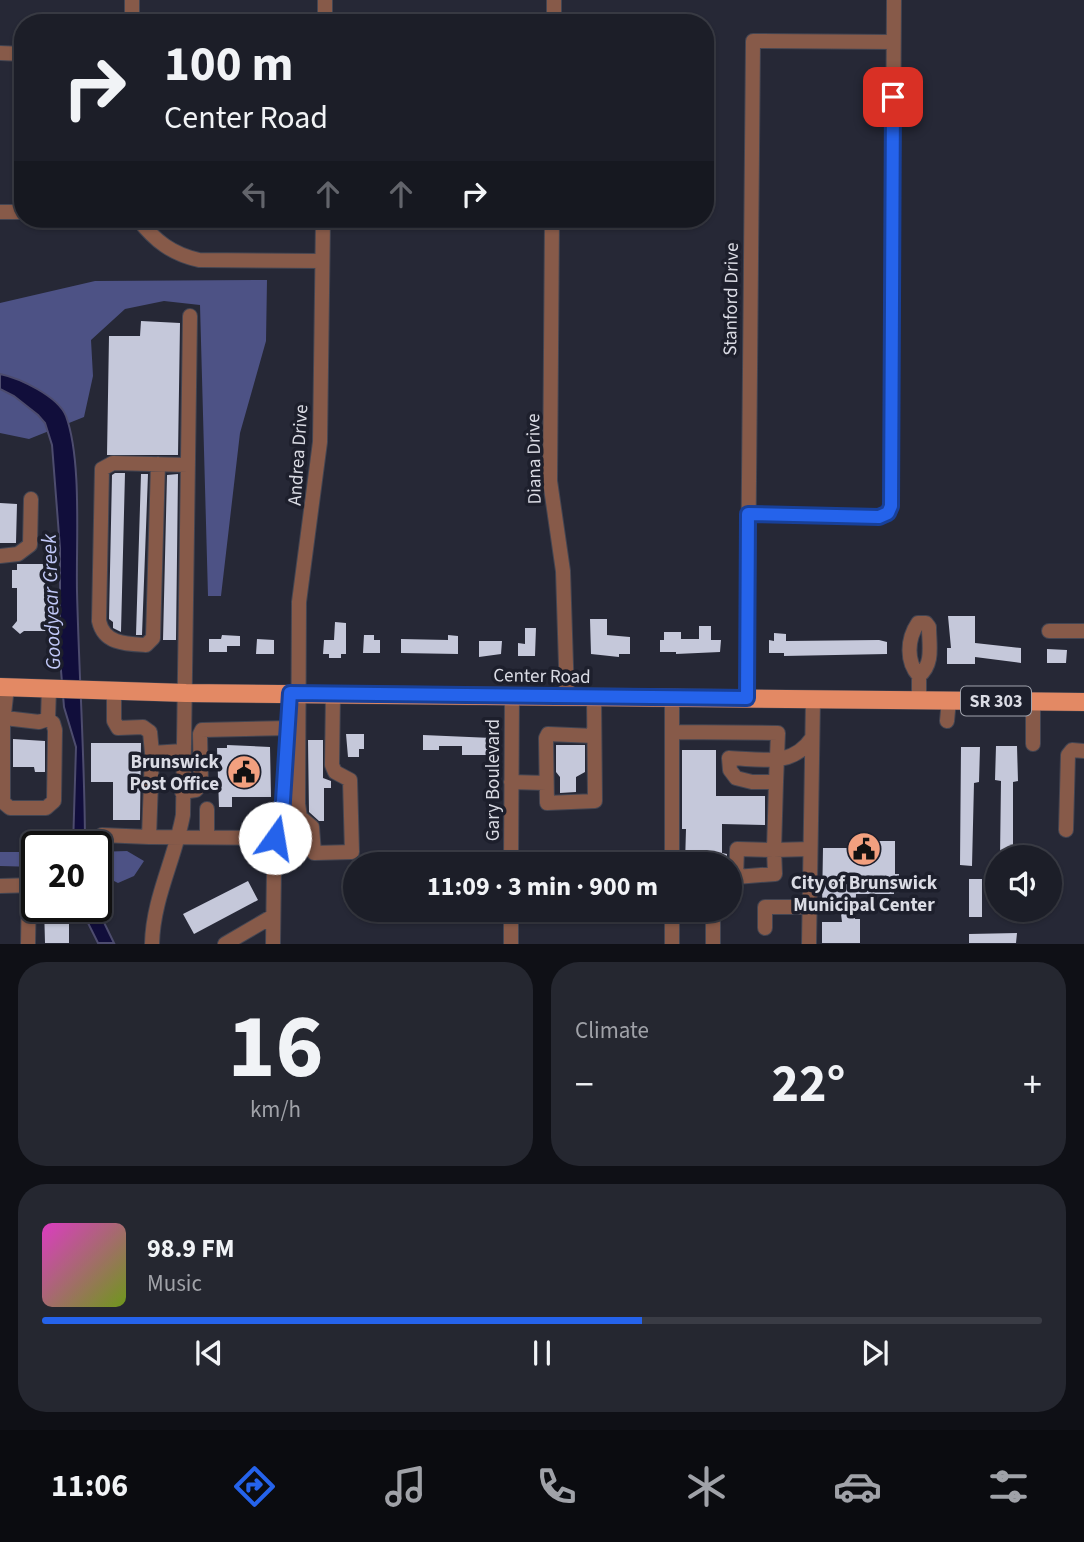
<!DOCTYPE html>
<html lang="en">
<head>
<meta charset="utf-8">
<style>
	:root { --surface:#1c1e28; --page:#252730; --text:#f1f3f6; --muted:#a0a2a8; --line:#3a3c45; --accent:#2563eb }
	body { margin:0; font-family:"Source Sans 3",sans-serif; background:var(--page); color:var(--text); height:100vh; display:flex; flex-direction:column; font-size:26px; white-space:nowrap }
	* { box-sizing:border-box; margin:0 }
	p { font-size:23px; color:var(--muted) }
	.icon { flex:none; width:38px; height:38px; fill:none; stroke:currentColor; stroke-width:2; stroke-linecap:round; stroke-linejoin:round }
	.map { position:relative; height:944px; overflow:hidden }
	.drawer { display:flex; flex-direction:column; gap:18px; padding:18px; background:#0f1016; flex:1 }
	.drawer>* { flex:none }
	.guide { position:absolute; left:14px; top:14px; width:700px; height:214px; border-radius:28px; box-shadow:0 2px 5px #0004,0 0 0 2px var(--line); background:#1c1e28; color:var(--text); overflow:hidden }
	.fabs { position:absolute; left:985px; top:845px; display:grid; gap:14px }
	.fabs a { display:grid; place-items:center; width:77px; height:77px; border-radius:50%; background:var(--surface); box-shadow:0 2px 5px #0004,0 0 0 2px var(--line); font-size:35px }
	.speed { position:absolute; left:21px; top:831px; display:flex; gap:14px; font-size:35px; font-weight:700; text-align:center }
	.speed>* { display:grid; place-content:center; width:91px; height:91px; border-radius:50%; background:var(--surface); box-shadow:0 2px 5px #0004,0 0 0 2px var(--line); line-height:1 }
	.speed .limit { border:4px solid #111; border-radius:10px; background:#fff; color:#111 }
	.pin { position:absolute; display:grid; place-items:center; width:60px; height:60px; color:#fff; margin:-30px; border-radius:14px; box-shadow:0 4px 10px #0006 }
	.me { position:absolute; width:77px; margin:-38px; rotate:13deg; stroke-linejoin:round; filter:drop-shadow(0 0 5px #0008) }
	.turn { display:flex; align-items:center; gap:24px; height:147px; padding:0 35px; font-size:32px }
	.turn .icon { width:91px; height:91px; stroke-width:2.5 }
	.turn b { display:block; font-size:49px; line-height:60px }
	.lanes { display:flex; align-items:center; height:66px; padding:0 35px; background:#0003; justify-content:center; gap:35px; direction:ltr }
	.lanes .off { opacity:.35 }
	.big { font-size:52px; font-weight:700; line-height:1.1 }
	.drawer .tile { flex:1; display:flex; flex-direction:column; justify-content:center; gap:10px; min-width:0; padding:0 24px; border-radius:28px; background:var(--page) }
	.drawer .dial { align-items:center; gap:0 }
	.dial b { font-size:91px; line-height:1 }
	.song { display:flex; align-items:center; gap:21px }
	.cover { width:84px; height:84px; border-radius:10px; background:linear-gradient(135deg,hsl(310 70% 55%),hsl(80 70% 35%)) }
	.played { height:7px; border-radius:4px; background:linear-gradient(90deg,var(--accent) 60%,var(--line) 60%) }
	.keys { display:flex; justify-content:space-around; direction:ltr }
	.heat { display:flex; justify-content:space-between; align-items:center; font-size:38px; direction:ltr }
	.drawer .tiles { flex:1; display:grid; gap:18px; grid-template-columns:1fr 1fr }
	.tile:last-child { grid-column:span 2 }
	.trip { position:absolute; left:343px; top:852px; width:399px; height:70px; border-radius:35px; background:var(--surface); box-shadow:0 2px 5px #0004,0 0 0 2px var(--line); font-weight:700; line-height:70px; text-align:center }
	.menu { display:flex; height:112px; justify-content:space-around; align-items:center; background:#0b0c10; color:var(--muted) }
	.menu .icon { width:49px; height:49px }
	.menu .selected { color:var(--accent) }
	.menu b { font-size:32px; color:var(--text) }
	.map>svg:first-child { display:block }
</style>
</head>
<body>
<div class="map">
<svg width="1084" height="944" viewBox="0 0 1084 944">
	<rect width="100%" height="100%" fill="#262836"/>
	<path fill="#4d5285" d="M267,280L266,341L240,433L221,596H208L200,305L164,301L125,309L91,340L93,376L84,417L29,439L0,433V303L95,281Z
		M127,851L144,861L134,876L118,883L96,872V852Z
		M0,852H37V867L0,866Z"/>
	<path fill="#110e3b" stroke="#4d4c6e" stroke-width="2" d="M0,374C19,378 58,396 66,416C82,460 76,542 77,591C79,676 85,762 85,847H73L76,747L64,707L60,658V548L52,445L45,423L38,415L14,396L0,389Z
		M96,906L114,943H98L80,907Z"/>
	<path fill="#c5c8da" d="M141,321L180,323L178,455H107L109,336H140Z
		M115,473H125L121,632L113,628V622L109,619L112,475Z
		M141,474H148L142,635H136Z
		M178,474L176,640H163L167,475Z
		M0,503L17,504L16,543H0Z
		M17,564H52L51,631H24L20,634L12,627L17,621V588H12V570H17Z
		M948,616H975V643L1021,648V663L975,657V664H947V648H951Z
		M590,619H607V635L630,637V654H619V657L591,654Z
		M335,622L346,623V654H341V658H329V654H323L324,640H334Z
		M699,626H711V640H721L720,652L676,654V652H660V640H664V632H681V639H699Z
		M525,628H536L535,656H518V643L525,644Z
		M774,633L786,634V641L879,640L887,642V654L784,656V653H769V640L774,641Z
		M222,635L240,636V646H227V652H209V639H221Z
		M364,635H374V640H380V653H363Z
		M448,635L458,636V654L401,653V639L448,640Z
		M257,639L274,640V654H256Z
		M479,641H502L501,654L479,657Z
		M1047,649L1067,650L1066,663H1047Z
		M346,734H364V749H359V757H348Z
		M423,735L492,738L491,755H462V746H439V750H423Z
		M13,739L45,741V772H35L34,767H13Z
		M308,740H323V778L331,781V788H324V821H319L309,812Z
		M91,743H141L140,820H113V782H91Z
		M227,745L270,747L271,797H232V807H219L217,748H227Z
		M556,745H585V772L576,777V792L560,793V777L556,772Z
		M996,746H1017L1018,781L1013,782V858H1000L1001,781L995,780Z
		M961,747H980L979,782L974,783L972,866L960,865Z
		M682,750H716V796H765V825L722,824V853L727,854V864H685L686,829H682Z
		M865,841H895V874H899V887L894,886V894H856L855,919H860V943H822V922H842L840,906H822L823,848H865Z
		M969,879H982V917H969Z
		M248,881L258,900L194,934L183,914Z
		M44,906H69V943H45Z
		M1017,933L1016,943H969V934Z"/>
	<g fill="none" stroke-linecap="round" stroke-linejoin="round">
		<g stroke="#434552" stroke-width="16">
			<path id="minor" d="M132,23V0
				M325,23V0
				M554,23V0
				M0,53L23,54
				M0,212H23
				M138,219C155,241 172,254 199,260L322,261
				M323,219L320,442L299,602L298,804L300,817L312,827L314,853L352,852L350,780L335,772L332,765L333,694
				M552,219L550,481L563,571L567,697
				M158,464L153,638L146,645C126,644 104,644 99,621L102,469L113,463L188,465
				M748,514L879,517L888,513L891,506L894,0
				M0,556L18,554L30,545L31,499
				M1049,631H1084
				M7,687L3,723V802L10,808H46L54,801L55,730L53,723L48,719L49,688
				M114,690V721L118,728L143,727L150,732L152,753L183,751
				M594,697L595,801L547,803L546,738L548,734L594,736
				M747,698L753,41L893,42
				M919,700V676C934,664 929,645 929,627L926,623H918C907,639 906,662 919,676
				M5,718L39,722L48,719
				M947,721L949,700
				M672,732V698
				M1033,744V701
				M152,753L149,837L275,838L281,831L290,723
				M511,782L546,783
				M182,792L196,790L201,784L200,734L202,730L289,728
				M207,809V836
				M1066,830L1068,755L1072,750L1084,751
				M102,835L149,837
				M810,849L774,850L776,782H752L736,778L730,770L729,758C761,759 792,768 812,738
				M511,864L512,696
				M672,864V732L778,733L776,782
				M730,884L736,877L775,874L774,850L737,849L736,877
				M0,886L35,885
				M713,910V944
				M765,928V907H810
				M28,944L29,886
				M152,944C153,898 175,859 183,815L190,316
				M225,944L273,916
				M273,944L274,868
				M511,944V910
				M672,944V910
				M809,944L813,699"/>
		</g>
		<g stroke="#434552" stroke-width="19">
			<path id="major" d="M0,687L186,693L1084,702"/>
		</g>
		<use href="#minor" stroke="#875a49" stroke-width="14"/>
		<use href="#major" stroke="#e38964" stroke-width="18"/>
	</g>
	<g fill="none" stroke-linecap="round" stroke-linejoin="round">
		<g stroke="#184099" stroke-width="18">
			<path id="route" d="M275,838L281,831L290,693L747,698L748,514L879,517L888,513L891,506L893,97"/>
		</g>
		<use href="#route" stroke="#2563eb" stroke-width="12"/>
	</g>
	<defs>
		<g id="civic-disc" transform="scale(1.75)"><circle r="9.5" fill="#f2a07f" stroke="#1d1f2c"/><path d="M-.6-6.5H3V-4.5H.6V-3L4-1V1h2V6H-6V1h2V-1L-.6-3ZM-1.2 2.5V6h2.4V2.5Z" fill="#111"/></g>
	</defs>
	<g fill-rule="evenodd">
		<use href="#civic-disc" x="244" y="772"/>
		<use href="#civic-disc" x="864" y="849"/>
	</g>
	<g text-anchor="middle" stroke-width="7" stroke-linejoin="round" paint-order="stroke">
		<rect fill="#1d1f2c" stroke="#a1a3ad" stroke-width="2" x="961" y="686.5" width="70" height="29" rx="5"/>
		<g font-size="18" font-weight="bold" fill="#dadbe4">
			<text x="996" y="707">SR 303</text>
		</g>
		<g font-size="19" fill="#dadbe4" stroke="#1d1f2c">
			<text transform="translate(730 299) rotate(-89)" y="7">Stanford Drive</text>
			<text transform="translate(297 455) rotate(-86)" y="7">Andrea Drive</text>
			<text transform="translate(533 459) rotate(-91)" y="7">Diana Drive</text>
			<text transform="translate(542 675) rotate(1)" y="7">Center Road</text>
			<text transform="translate(492 780) rotate(-90)" y="7">Gary Boulevard</text>
		</g>
		<g font-size="19" font-weight="bold" fill="#dadbe4" stroke="#1d1f2c" text-anchor="end">
			<text x="219" y="768">Brunswick<tspan x="219" dy="22">Post Office</tspan></text>
			<text x="864" y="889" text-anchor="middle">City of Brunswick<tspan x="864" dy="22">Municipal Center</tspan></text>
		</g>
		<g font-size="21" font-style="italic" fill="#c1c8f8" stroke="#1d1f2c">
			<text transform="translate(51 602) rotate(-92)" y="7">Goodyear Creek</text>
		</g>
	</g>
</svg>
<div class="fabs">
<a><svg class="icon" aria-label="sound" viewBox="0 0 24 24"><path d="M4 9h4l5-4v14l-5-4H4zM17 9q2 3 0 6"/></svg></a>
</div>
<div class="speed"><div class="limit">20</div></div>
<div class="pin" style="left:893px;top:97px;background:#d93025"><svg class="icon" aria-label="arrive" viewBox="0 0 24 24"><path d="M6 21V4h12l-3 4 3 4H6"/></svg></div>
<svg class="me" style="left:275px;top:838px" viewBox="-20 -20 40 40"><circle r="19" fill="#fff"/><path d="M0-13L10 11 0 6-10 11z" fill="#2563eb"/></svg>
<div class="trip">11:09 · 3 min · 900 m</div>
<div class="guide">
<div class="turn"><svg class="icon" aria-label="right" viewBox="0 0 24 24"><path d="M7 20v-9h11M14 6l5 5-5 5"/></svg><div><b>100 m</b>Center Road</div></div>
<div class="lanes"><svg class="icon off" aria-label="left" viewBox="0 0 24 24"><path d="M17 20v-9H6M10 6l-5 5 5 5"/></svg><svg class="icon off" aria-label="ahead" viewBox="0 0 24 24"><path d="M12 20V5M6 11l6-6 6 6"/></svg><svg class="icon off" aria-label="ahead" viewBox="0 0 24 24"><path d="M12 20V5M6 11l6-6 6 6"/></svg><svg class="icon" aria-label="right" viewBox="0 0 24 24"><path d="M7 20v-9h11M14 6l5 5-5 5"/></svg></div>
</div>
</div>
<section class="drawer">
<div class="tiles">
<div class="tile dial"><b>16</b><p>km/h</p></div>
<div class="tile"><p>Climate</p>
<div class="heat"><a>−</a><b class="big">22°</b><a>+</a></div>
</div>
<div class="tile">
<div class="song"><i class="cover"></i><div><b>98.9 FM</b><p>Music</p></div></div>
<div class="played"></div>
<div class="keys"><svg class="icon" aria-label="previous" viewBox="0 0 24 24"><path d="M18 5L8 12l10 7zM5 5v14"/></svg><svg class="icon" aria-label="pause" viewBox="0 0 24 24"><path d="M8 5v14M16 5v14"/></svg><svg class="icon" aria-label="next" viewBox="0 0 24 24"><path d="M6 5l10 7-10 7zM19 5v14"/></svg></div>
</div>
</div>
</section>
<nav class="menu">
<b>11:06</b>
<svg class="icon selected" aria-label="directions" viewBox="0 0 24 24"><path d="M12 3l9 9-9 9-9-9zM9 14v-3h6M13 9l2 2-2 2"/></svg>
<svg class="icon" aria-label="music" viewBox="0 0 24 24"><path d="M9 18V5l10-2v13"/><circle cx="6" cy="18" r="3"/><circle cx="16" cy="16" r="3"/></svg>
<svg class="icon" aria-label="phone" viewBox="0 0 24 24"><path d="M5 4h4l2 5-3 2q2 4 5 5l2-3 5 2v4C11 20 4 13 5 4z"/></svg>
<svg class="icon" aria-label="climate" viewBox="0 0 24 24"><path d="M12 3v18M4 7l16 10M4 17L20 7"/></svg>
<svg class="icon" aria-label="car" viewBox="0 0 24 24"><path d="M5 17H2v-5l4-1 3-4h7l3 4 3 1v5h-3M9 17h6M6 11h13"/><circle cx="7" cy="17" r="2"/><circle cx="17" cy="17" r="2"/></svg>
<svg class="icon" aria-label="filters" viewBox="0 0 24 24"><path d="M4 7h16M4 17h16"/><circle cx="9" cy="7" r="2"/><circle cx="15" cy="17" r="2"/></svg>
</nav>
</body>
</html>
